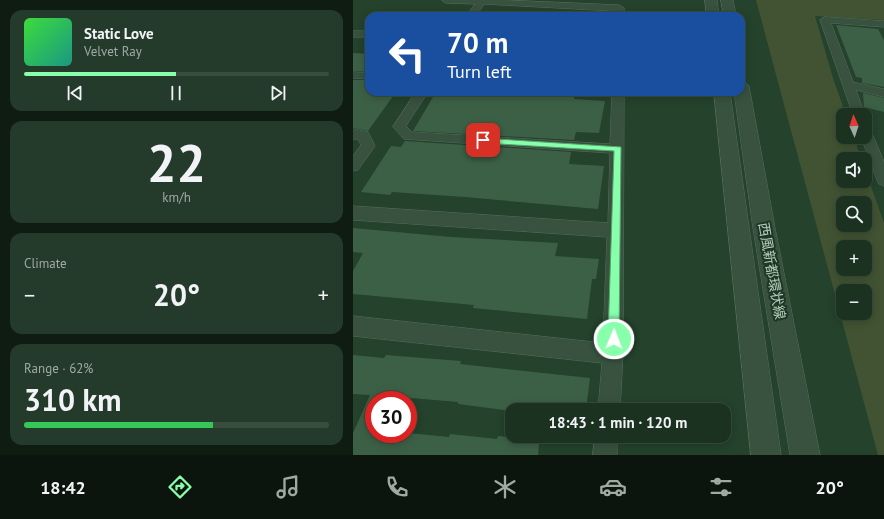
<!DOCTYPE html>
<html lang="en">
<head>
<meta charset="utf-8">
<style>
	:root { --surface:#1b3221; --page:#243a2a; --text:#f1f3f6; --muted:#a0aaa5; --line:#394d3f; --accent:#87ffab }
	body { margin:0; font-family:"PT Sans","Noto Sans JP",sans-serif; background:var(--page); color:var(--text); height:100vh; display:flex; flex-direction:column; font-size:15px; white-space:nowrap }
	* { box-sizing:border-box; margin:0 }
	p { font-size:13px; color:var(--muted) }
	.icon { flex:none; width:22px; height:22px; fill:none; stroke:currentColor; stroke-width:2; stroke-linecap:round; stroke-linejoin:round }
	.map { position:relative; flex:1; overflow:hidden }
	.side { display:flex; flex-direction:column; gap:10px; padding:10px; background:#0f1c12; width:353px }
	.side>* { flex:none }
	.guide { position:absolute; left:12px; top:12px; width:380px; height:84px; border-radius:12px; box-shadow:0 2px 10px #0003,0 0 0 1px var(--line); background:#1a4fa0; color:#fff; overflow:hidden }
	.needle { width:26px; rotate:357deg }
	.buttons { position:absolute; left:483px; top:108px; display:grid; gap:8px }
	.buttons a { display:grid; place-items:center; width:36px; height:36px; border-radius:8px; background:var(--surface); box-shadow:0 2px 10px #0003,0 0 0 1px var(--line); font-size:20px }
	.speed { position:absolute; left:12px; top:391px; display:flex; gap:8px; font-size:20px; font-weight:700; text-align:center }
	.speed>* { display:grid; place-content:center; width:52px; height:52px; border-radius:50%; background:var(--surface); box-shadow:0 2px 10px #0003,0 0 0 1px var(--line); line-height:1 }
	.speed .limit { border:6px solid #d22; background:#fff; color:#111 }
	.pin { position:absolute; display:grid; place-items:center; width:34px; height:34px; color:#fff; margin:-17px; border-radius:8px; box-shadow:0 2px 6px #0006 }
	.me { position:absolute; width:44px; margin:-22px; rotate:1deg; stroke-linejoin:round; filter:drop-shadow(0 0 3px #0008) }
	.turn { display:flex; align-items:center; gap:14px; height:84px; padding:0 16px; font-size:18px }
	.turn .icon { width:52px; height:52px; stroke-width:2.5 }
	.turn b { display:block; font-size:28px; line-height:34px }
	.big { font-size:30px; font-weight:800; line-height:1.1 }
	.side .card { flex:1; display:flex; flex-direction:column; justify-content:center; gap:6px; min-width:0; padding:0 14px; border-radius:12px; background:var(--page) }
	.side .dial { align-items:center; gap:0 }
	.dial b { font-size:52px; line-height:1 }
	.song { display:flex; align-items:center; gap:12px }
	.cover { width:48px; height:48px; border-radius:6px; background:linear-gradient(135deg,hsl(120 70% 55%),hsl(170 70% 35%)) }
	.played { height:4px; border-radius:2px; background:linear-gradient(90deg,var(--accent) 50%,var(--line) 50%) }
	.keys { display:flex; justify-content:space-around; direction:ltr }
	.heat { display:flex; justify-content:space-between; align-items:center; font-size:22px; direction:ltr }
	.charge { height:6px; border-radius:3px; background:linear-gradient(90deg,#34c759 62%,var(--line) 0) }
	.trip { position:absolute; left:152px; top:403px; width:226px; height:40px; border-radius:12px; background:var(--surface); box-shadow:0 2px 10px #0003,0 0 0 1px var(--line); font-weight:800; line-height:40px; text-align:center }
	.menu { display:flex; height:64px; justify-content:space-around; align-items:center; background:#0b140d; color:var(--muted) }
	.menu .icon { width:28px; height:28px }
	.menu .on { color:var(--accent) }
	.menu b { font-size:18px; color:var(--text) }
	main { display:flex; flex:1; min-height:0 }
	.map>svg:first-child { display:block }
</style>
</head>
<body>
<main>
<section class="side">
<div class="card">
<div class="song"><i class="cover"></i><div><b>Static Love</b><p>Velvet Ray</p></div></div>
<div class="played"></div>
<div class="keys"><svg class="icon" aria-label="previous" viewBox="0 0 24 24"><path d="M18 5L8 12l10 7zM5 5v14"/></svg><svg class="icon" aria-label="pause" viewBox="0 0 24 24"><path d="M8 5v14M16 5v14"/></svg><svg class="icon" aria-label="next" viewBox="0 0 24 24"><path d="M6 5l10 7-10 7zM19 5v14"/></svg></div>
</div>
<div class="card dial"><b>22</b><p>km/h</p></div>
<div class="card"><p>Climate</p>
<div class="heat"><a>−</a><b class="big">20°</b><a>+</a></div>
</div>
<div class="card"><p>Range · 62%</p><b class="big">310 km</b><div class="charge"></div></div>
</section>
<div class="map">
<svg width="531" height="455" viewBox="0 0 531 455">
	<rect width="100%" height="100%" fill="#24422c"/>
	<path fill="#415332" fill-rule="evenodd" d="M403,0H531V20L462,16L480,78L493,115H490V137H501L508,159H490V181H512V169L531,223V455H525ZM490,203H512V225H490ZM490,247H512V269H490ZM490,291H512V313H490Z"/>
	<path fill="#3c6046" d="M483,25L525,29L531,40V87L509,83V78L503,77Z
		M0,53L16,54V72L0,71Z
		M0,80H16V92H43L15,131L0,128Z
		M83,92H156L204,94L222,95L221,99L252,101L246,133L223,132L221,140L60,131Z
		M510,93L531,98V112L511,107Z
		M52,141L218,152L216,164L251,166L245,209L112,197L39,192L37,195L8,192L38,146L48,147Z
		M0,228L98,237L205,243L202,256L246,259L243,279H239L234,319L120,308L121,305L0,294V271L10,253L0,252Z
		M0,355L31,358L33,355L108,361L107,364L237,378L233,410H151L105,404V402L23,395L19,425H21V434L55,433L96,437L97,434L144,439L145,436L183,440V444H186L185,455H0V433L17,395L0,394Z"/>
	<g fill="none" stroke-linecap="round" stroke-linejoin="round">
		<g stroke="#566f5d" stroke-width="1">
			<path id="minor" d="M89,0H151L266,5L271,8V16H261V11L131,4L123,16H113L122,4L93,3Z
				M472,17L531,21V27L478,23L500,82L531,89V97L503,90L512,115H500L467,20Z
				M0,31H16V37H0Z
				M0,72L16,73V79L0,78Z
				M63,92H75L53,126L59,132L257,144L259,92H271L270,354L267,410H245L249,363L0,336V316L250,343L254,237L0,220V206L255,223L257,153L51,139L40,127Z
				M512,126L517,128L518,131L531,162V186L526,184L524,180L508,137H512Z
				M0,129L15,132L22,146L5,170L0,171V156L8,145L5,139H0Z
				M242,436H264V455H240Z"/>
		</g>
		<g stroke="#566f5d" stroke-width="1">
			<path id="tertiary" d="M352,0H364L366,16H354Z
				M368,0H380L383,16H371Z
				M388,81L393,83L396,86L422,228L467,455H437L400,228L381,92H388Z
				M361,92H377L428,455H398Z"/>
		</g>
		<use href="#minor" fill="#38523f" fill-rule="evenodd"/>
		<use href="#tertiary" fill="#38523f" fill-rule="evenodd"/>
	</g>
	<path fill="#87ffab" stroke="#58a66f" d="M128,138L268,147L266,339L265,343L261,344L257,343L255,339L261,151L130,143L127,140Z"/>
	<g text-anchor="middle" stroke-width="4" stroke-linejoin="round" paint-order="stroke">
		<g font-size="14" fill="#b5ccbc" stroke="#1d3724">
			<text transform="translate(419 271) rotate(80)" y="5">西風新都環状線</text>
		</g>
	</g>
</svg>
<div class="buttons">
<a><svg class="needle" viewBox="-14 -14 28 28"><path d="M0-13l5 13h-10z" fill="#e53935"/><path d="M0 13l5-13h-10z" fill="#a0aaa5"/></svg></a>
<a><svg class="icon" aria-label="sound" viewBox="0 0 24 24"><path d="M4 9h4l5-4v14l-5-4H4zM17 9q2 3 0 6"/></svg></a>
<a><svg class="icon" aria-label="search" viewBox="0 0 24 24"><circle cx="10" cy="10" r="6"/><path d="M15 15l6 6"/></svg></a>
<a>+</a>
<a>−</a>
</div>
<div class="speed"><div class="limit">30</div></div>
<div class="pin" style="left:130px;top:140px;background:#d93025"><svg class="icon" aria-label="arrive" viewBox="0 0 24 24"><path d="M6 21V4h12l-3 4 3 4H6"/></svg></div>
<svg class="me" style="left:261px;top:339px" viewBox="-20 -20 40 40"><circle r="17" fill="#87ffab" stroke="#fff" stroke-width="3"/><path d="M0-11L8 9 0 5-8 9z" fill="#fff"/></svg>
<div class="trip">18:43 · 1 min · 120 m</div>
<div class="guide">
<div class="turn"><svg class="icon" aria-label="left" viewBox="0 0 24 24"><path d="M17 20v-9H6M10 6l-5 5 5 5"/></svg><div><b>70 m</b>Turn left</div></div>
</div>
</div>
</main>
<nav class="menu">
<b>18:42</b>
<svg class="icon on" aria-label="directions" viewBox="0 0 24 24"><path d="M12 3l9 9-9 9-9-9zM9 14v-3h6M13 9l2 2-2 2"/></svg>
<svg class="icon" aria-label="music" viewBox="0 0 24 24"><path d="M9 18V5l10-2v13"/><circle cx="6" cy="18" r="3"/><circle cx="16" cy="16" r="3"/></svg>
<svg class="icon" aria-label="phone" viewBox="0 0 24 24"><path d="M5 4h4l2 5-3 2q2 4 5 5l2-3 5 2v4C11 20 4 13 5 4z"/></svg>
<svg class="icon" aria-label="climate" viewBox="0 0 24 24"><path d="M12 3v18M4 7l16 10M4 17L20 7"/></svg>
<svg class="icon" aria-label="car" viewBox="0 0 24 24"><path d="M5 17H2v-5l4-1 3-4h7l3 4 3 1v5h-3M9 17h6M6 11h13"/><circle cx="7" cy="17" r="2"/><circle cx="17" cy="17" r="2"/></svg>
<svg class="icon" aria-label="filters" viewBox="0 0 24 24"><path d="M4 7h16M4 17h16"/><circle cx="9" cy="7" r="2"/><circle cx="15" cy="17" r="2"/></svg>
<b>20°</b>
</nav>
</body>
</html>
